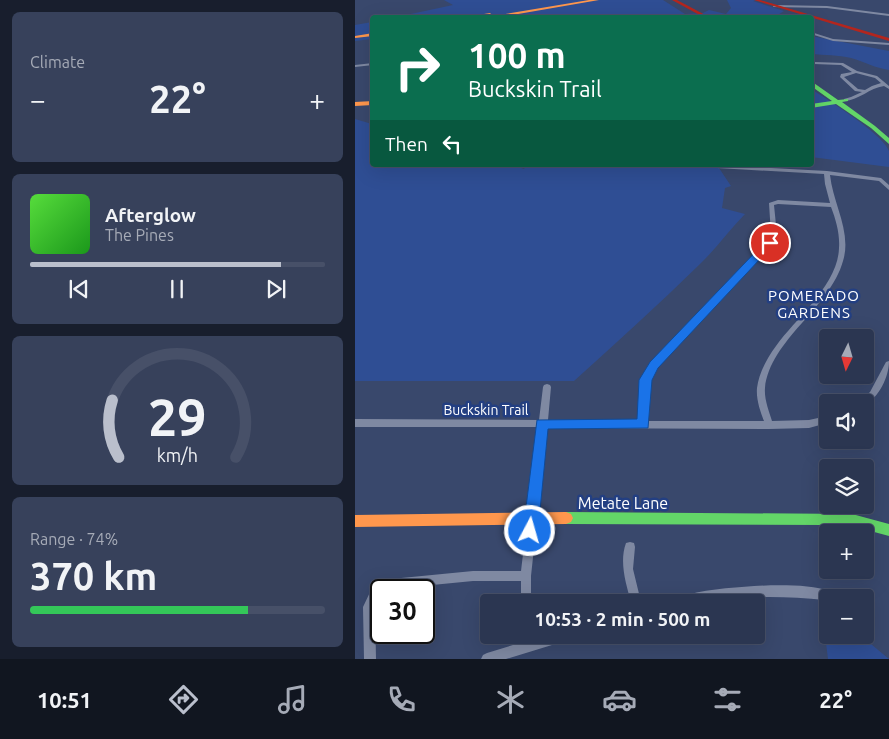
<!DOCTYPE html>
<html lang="en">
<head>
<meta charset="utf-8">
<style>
	:root { --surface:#2b3651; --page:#37415b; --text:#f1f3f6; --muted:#a6abb7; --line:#475068; --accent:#babfcc }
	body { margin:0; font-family:Ubuntu,sans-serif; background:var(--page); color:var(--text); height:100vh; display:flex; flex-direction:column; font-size:19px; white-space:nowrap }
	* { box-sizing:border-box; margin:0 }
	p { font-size:16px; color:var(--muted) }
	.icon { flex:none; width:28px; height:28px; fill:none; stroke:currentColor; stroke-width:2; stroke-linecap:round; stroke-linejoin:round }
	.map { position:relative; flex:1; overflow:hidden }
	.details { display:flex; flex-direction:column; gap:12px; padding:12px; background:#181e2d; width:355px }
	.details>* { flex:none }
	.top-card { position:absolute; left:15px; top:15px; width:444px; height:152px; border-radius:5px; box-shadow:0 5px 20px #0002,0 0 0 1px var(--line); background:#0b6e4f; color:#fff; overflow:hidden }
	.needle { width:32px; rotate:185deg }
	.tools { position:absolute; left:464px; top:329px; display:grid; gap:10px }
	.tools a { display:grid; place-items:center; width:55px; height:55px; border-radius:5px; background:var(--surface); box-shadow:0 5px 20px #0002,0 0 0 1px var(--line); font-size:25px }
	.speed { position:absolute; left:15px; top:579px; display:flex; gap:10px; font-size:25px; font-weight:700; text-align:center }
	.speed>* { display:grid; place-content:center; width:65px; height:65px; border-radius:50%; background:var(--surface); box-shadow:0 5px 20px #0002,0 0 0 1px var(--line); line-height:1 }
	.speed .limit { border:2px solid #111; border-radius:8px; background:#fff; color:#111 }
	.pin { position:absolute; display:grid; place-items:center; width:42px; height:42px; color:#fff; margin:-21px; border:2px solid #fff; border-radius:50%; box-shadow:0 1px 5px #0007 }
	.me { position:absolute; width:55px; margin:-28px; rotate:6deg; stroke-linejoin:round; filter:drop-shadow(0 0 4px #0008) }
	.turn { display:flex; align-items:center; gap:18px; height:105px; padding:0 15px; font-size:22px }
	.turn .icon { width:65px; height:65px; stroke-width:2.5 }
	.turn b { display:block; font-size:35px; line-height:42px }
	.then { display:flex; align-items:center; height:48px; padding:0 15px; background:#0003; gap:10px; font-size:19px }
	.big { font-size:38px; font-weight:700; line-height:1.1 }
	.details .widget { flex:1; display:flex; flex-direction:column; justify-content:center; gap:8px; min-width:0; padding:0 18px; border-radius:8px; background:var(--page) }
	.details .dial { align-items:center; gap:0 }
	.dial svg { height:130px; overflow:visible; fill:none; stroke:var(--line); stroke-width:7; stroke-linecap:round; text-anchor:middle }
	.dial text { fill:var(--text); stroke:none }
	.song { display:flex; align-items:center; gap:15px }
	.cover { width:60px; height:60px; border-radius:8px; background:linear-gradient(135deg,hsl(110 70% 55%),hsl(120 70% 35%)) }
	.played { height:5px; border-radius:2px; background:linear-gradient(90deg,var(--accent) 85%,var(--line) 85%) }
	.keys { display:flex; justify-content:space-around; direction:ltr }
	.heat { display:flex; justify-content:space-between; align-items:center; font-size:28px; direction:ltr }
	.charge { height:8px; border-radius:4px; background:linear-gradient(90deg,#34c759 74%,var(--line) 0) }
	.trip { position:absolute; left:125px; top:594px; width:285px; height:50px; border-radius:5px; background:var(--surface); box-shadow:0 5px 20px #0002,0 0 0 1px var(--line); font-weight:700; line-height:50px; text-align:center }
	.tabs { display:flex; height:80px; justify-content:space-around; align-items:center; background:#111620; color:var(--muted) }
	.tabs .icon { width:35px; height:35px }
	.tabs .current { color:var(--accent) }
	.tabs b { font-size:22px; color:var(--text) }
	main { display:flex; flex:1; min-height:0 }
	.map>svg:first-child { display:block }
</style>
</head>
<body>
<main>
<section class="details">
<div class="widget"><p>Climate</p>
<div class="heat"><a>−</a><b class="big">22°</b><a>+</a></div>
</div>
<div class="widget">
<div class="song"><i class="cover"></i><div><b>Afterglow</b><p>The Pines</p></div></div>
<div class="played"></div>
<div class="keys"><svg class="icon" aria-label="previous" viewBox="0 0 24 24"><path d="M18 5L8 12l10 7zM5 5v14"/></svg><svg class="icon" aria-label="pause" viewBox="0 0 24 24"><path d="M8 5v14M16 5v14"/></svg><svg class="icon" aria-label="next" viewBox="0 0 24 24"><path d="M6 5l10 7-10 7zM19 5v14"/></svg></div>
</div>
<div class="widget dial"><svg viewBox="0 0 100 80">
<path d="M14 69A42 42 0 1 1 86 69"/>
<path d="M14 69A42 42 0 0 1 10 34" stroke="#babfcc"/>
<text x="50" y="56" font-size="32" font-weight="700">29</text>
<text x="50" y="72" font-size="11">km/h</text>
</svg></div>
<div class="widget"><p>Range · 74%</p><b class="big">370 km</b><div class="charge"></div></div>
</section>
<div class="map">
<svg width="534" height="659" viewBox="0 0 534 659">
	<rect width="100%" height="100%" fill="#39486c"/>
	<path fill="#2f4e94" d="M89,0H308L330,14L348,13L354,10L371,14L376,8L372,0H402L398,1L429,11L418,18H37L98,5Z
		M17,22V39L0,41V25Z
		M456,36L534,51V70C520,68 510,62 496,58C483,55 470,55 456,54Z
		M456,89C472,99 529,135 534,151C534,155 534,162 534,167L456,157Z
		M0,119L17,124L18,165H157L169,169L172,165H362L376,186L370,188L367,208L390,214C374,230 361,249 344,265C303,305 261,343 219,381H0Z
		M468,618H472V635H505L534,659H473Z"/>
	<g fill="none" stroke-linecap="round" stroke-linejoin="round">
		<path fill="#7f89a2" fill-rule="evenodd" d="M419,5L472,6L534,14V16L472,8L418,7Z
			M456,32L478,39L534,43V45L478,41L456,34Z
			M460,62L488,63L502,71L522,76L534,86V89L529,86C514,88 505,100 489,101V99L496,97L507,92L500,91L485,77L486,74L497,72L486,65L459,64V62ZM501,73L520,78L526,83L517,86L510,90L503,89L489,77Z
			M18,63V65L0,67V65Z
			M360,165L472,171L526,178L534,185V190L524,181L475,175C478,204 497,232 488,261C475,308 415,340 410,388C409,399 414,411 417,421L454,420L472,416V423L454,428L414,429L192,428L176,576V602H166V581H118L26,590V595L20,607L21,659H9L8,607L17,588L36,579L118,571H166L183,427H0V419L184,420L188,387L189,385L192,384L195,385L196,387L193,420L284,421L286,379L287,377L296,363L412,242L416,235L414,203L423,200L475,203L470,184L469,174L362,168L360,167ZM423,204L476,207C481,220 485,234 484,248C483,285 441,318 421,346C412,358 404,373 402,388C401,399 405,411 409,421H292L294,379L302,367L417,244L422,235L419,205Z
			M534,361C534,377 524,397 510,405V402H505L506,400L515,392L531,362Z
			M275,542L279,543L280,547L278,569L286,602H276C271,584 264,562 271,543Z
			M399,586C418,585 457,584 474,591L475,595L474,598H472V599L470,600C441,597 413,596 384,598C364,600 343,605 322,602L324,598C346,589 375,588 399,586Z
			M191,635H216L214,639L210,641L151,659H126L128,655L132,653Z"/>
		<path fill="#63d668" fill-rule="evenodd" d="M456,81L483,100L493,99V101L487,102L520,126L534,138V144L516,128L481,104L456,108V104L477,101L456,86Z
			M211,512L497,514L534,524V536L497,526L471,525L211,524L206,522L204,518L206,514Z"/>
		<path fill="#ff974d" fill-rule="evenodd" d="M234,0H244L140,18H126Z
			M135,13L137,15L109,18L111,17Z
			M18,33V36L0,38V36Z
			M18,101V105L0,106V102Z
			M211,512L216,514L218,518L216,522L211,524L0,527V515Z"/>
		<path fill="#b3261e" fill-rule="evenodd" d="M317,0H322L356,18H350Z
			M399,0H405L534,38V41Z"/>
	</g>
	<path fill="#1a73e8" stroke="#114b97" d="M411,241L420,243L303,368L297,380L293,428L193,429L183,531L181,536L175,539L170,536L168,531L182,420L282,419L284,380L295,362Z"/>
	<g text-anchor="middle" stroke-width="5" stroke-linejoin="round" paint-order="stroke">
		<g font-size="14" fill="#fff" stroke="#233f82">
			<text x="131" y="415">Buckskin Trail</text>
		</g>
		<g font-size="15" letter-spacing="1" fill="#fff" stroke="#233f82">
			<text x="459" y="301">POMERADO<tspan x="459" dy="17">GARDENS</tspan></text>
		</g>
		<g font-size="16" fill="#fff" stroke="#233f82">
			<text x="268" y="509">Metate Lane</text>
		</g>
	</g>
</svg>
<div class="tools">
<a><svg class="needle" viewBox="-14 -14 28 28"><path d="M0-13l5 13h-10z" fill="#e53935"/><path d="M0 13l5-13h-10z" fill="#a6abb7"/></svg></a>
<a><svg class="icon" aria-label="sound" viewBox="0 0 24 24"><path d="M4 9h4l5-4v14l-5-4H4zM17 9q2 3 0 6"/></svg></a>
<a><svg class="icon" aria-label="layers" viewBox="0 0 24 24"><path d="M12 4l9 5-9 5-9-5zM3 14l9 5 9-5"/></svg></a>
<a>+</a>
<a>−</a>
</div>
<div class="speed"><div class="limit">30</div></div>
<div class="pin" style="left:415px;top:243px;background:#d93025"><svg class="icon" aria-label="arrive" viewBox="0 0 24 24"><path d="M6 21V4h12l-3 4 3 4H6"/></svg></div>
<svg class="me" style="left:175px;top:531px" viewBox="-20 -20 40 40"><circle r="17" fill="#1a73e8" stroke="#fff" stroke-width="3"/><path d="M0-11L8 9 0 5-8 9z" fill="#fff"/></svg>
<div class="trip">10:53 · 2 min · 500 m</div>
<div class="top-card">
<div class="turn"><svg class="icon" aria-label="right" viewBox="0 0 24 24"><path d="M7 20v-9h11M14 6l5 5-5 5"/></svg><div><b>100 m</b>Buckskin Trail</div></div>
<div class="then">Then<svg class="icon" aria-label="left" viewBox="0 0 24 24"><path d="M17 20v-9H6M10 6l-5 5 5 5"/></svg></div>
</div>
</div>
</main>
<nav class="tabs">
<b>10:51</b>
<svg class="icon current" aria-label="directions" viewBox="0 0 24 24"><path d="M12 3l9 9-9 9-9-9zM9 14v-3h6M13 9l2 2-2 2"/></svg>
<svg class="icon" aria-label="music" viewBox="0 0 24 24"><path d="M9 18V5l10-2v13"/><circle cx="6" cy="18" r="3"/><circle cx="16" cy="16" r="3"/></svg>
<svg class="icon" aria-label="phone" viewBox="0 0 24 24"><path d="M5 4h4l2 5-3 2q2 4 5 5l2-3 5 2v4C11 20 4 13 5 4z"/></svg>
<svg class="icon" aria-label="climate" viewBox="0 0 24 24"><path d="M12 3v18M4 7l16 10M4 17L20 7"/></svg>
<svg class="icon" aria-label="car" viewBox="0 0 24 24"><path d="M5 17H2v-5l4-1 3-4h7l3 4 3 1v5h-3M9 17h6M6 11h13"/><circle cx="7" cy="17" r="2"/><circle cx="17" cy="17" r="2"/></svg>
<svg class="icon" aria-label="filters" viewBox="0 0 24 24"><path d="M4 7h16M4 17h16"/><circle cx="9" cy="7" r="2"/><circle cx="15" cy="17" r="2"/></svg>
<b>22°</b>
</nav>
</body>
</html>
